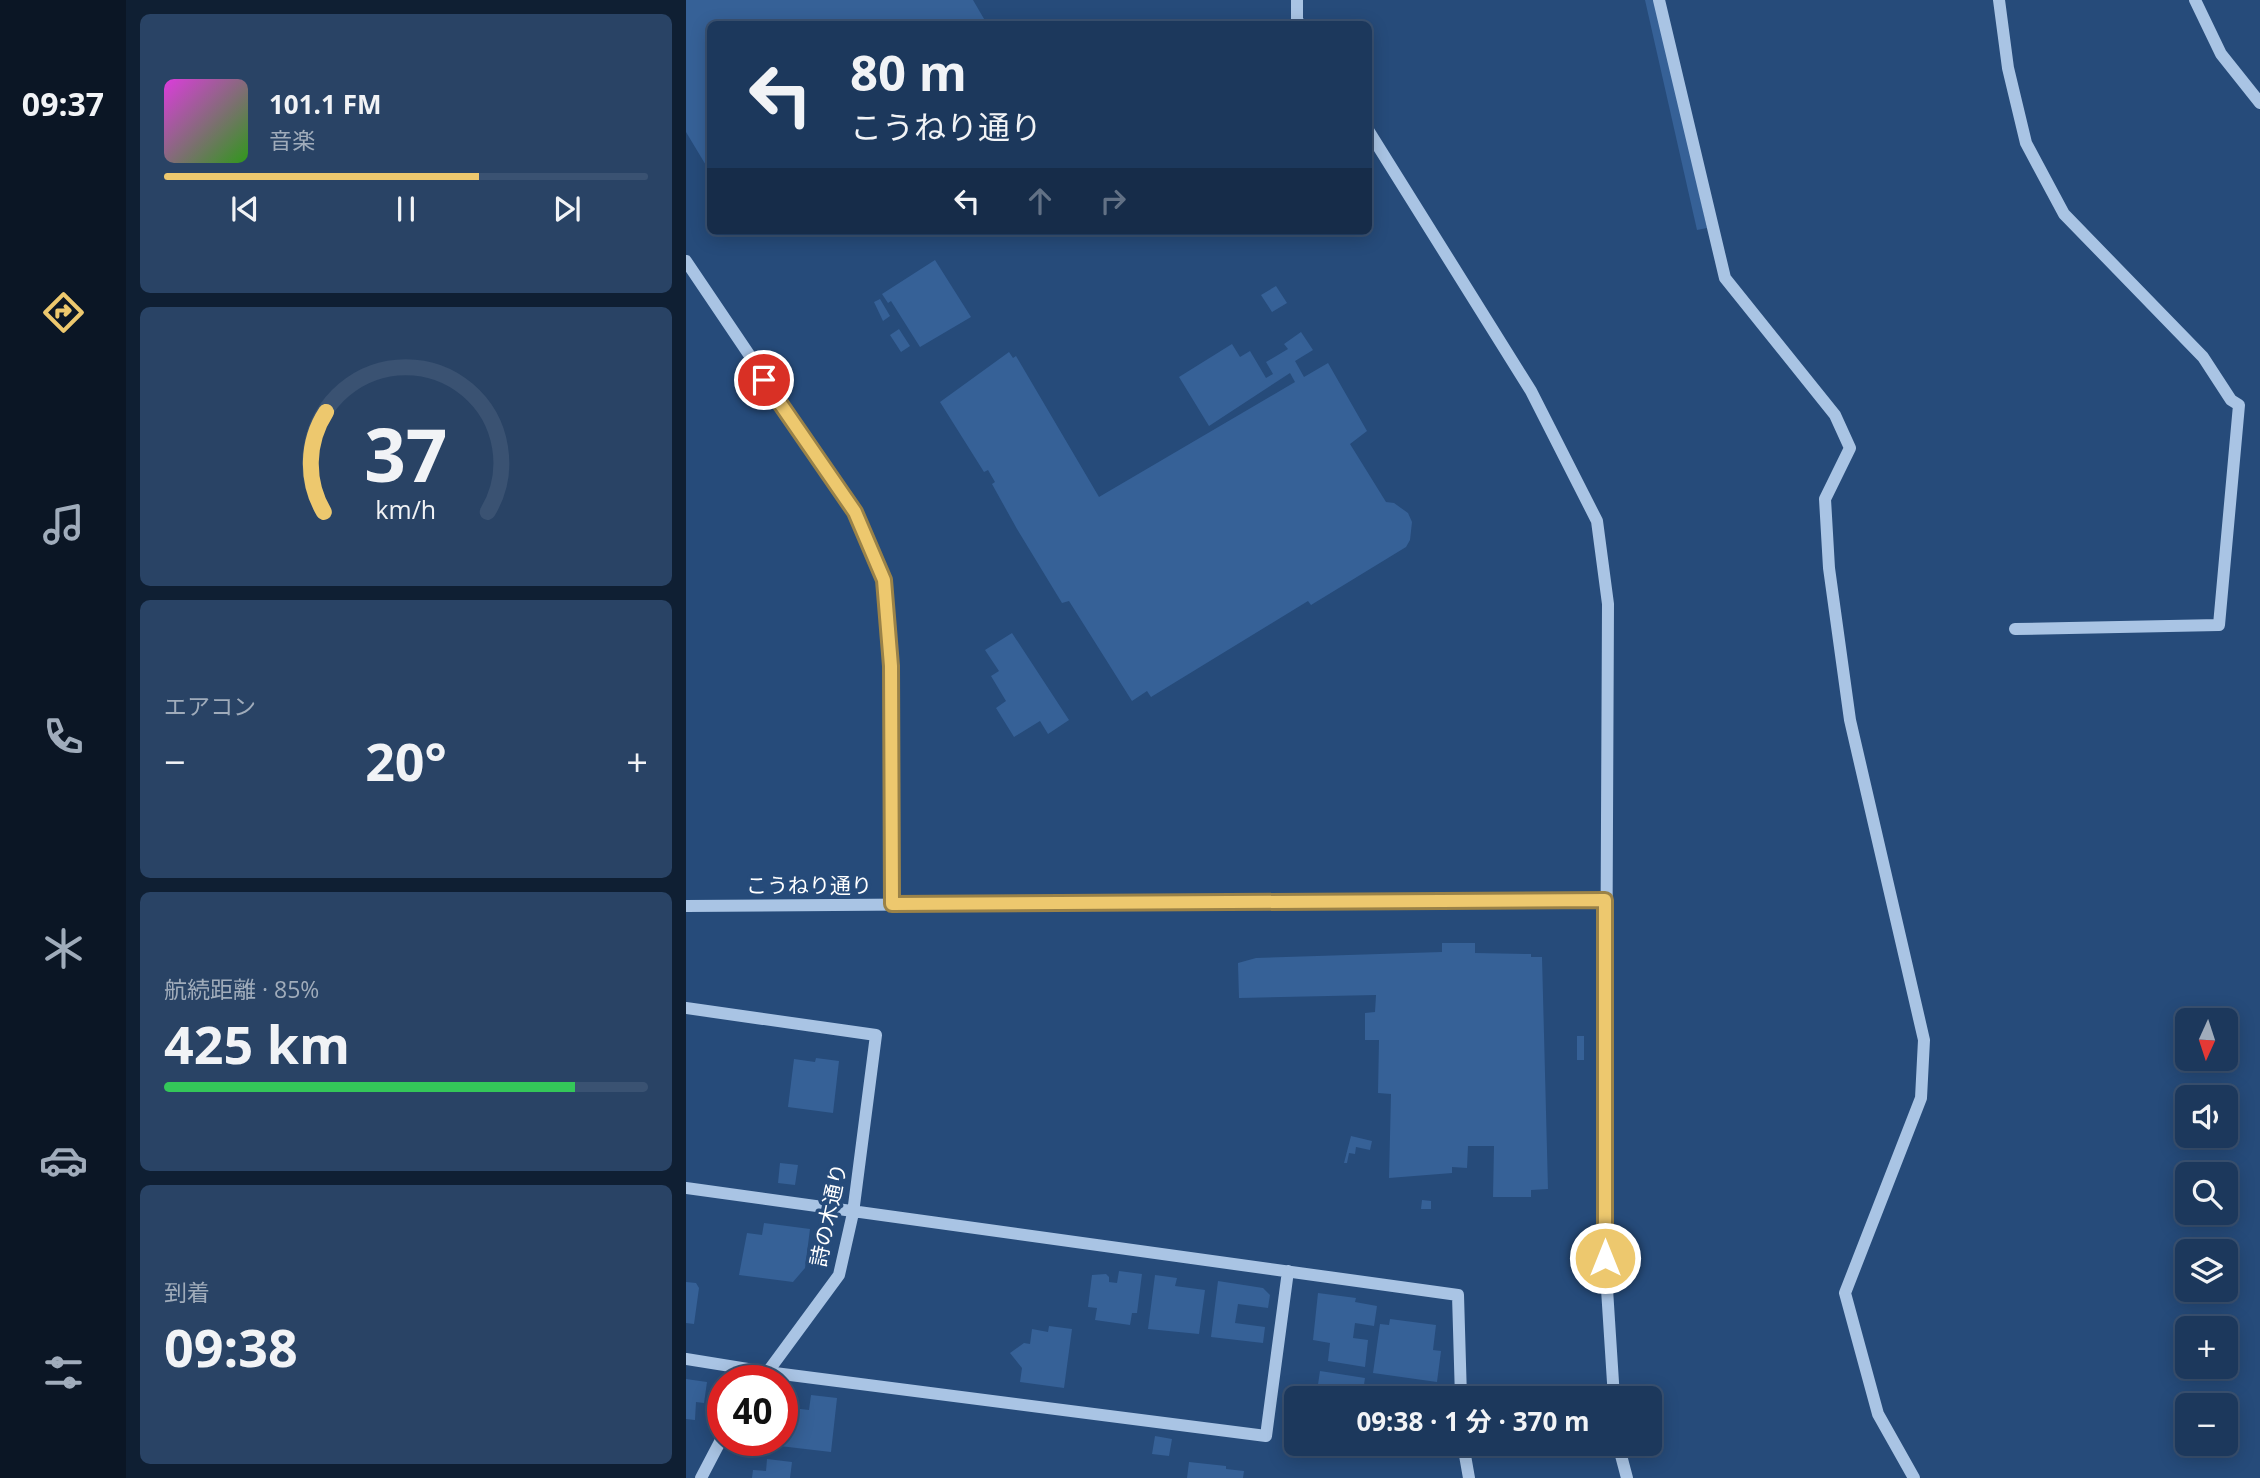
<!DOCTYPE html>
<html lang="ja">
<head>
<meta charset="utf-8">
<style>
	:root { --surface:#1c385c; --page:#294365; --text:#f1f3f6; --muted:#a0acbb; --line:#3a5272; --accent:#edc86e }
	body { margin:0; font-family:"Open Sans","Noto Sans JP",sans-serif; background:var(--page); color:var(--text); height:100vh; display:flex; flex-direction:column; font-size:26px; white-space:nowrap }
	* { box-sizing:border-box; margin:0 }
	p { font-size:23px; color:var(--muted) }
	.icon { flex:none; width:38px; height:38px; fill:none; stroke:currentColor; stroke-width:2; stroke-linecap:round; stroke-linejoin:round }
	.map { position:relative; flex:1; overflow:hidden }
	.details { display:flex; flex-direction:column; gap:14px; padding:14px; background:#0f1f33; width:560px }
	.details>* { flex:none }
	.guide { position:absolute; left:21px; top:21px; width:665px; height:214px; border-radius:10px; box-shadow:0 4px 18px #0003,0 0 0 2px var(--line); background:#1c385c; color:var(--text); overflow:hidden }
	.needle { width:46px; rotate:183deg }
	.fabs { position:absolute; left:1489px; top:1008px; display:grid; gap:14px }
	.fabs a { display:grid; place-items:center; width:63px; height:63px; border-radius:10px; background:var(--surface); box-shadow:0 4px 18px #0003,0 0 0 2px var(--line); font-size:35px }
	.speed { position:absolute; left:21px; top:1365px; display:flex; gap:14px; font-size:35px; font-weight:700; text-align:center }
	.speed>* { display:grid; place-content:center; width:91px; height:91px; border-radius:50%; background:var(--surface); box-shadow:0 4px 18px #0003,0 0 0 2px var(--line); line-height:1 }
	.speed .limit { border:10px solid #d22; background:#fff; color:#111 }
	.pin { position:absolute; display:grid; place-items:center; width:60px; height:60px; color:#fff; margin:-30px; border:4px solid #fff; border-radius:50%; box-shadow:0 2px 7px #0007 }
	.me { position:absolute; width:77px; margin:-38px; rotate:0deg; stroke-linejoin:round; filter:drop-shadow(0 0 5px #0008) }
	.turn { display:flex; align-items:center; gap:24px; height:147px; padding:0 28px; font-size:32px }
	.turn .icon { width:91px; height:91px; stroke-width:2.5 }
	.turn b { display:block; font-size:49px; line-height:60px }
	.lanes { display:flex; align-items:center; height:66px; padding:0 28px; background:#0003; justify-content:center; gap:35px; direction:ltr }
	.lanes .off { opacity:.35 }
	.big { font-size:52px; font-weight:700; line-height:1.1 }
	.details .tile { flex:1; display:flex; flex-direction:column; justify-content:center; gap:10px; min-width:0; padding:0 24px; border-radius:10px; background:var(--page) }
	.details .dial { align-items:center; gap:0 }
	.dial svg { height:182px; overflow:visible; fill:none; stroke:var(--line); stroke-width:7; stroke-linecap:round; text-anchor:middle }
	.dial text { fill:var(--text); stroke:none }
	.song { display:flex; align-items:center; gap:21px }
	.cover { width:84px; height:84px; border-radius:10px; background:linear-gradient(135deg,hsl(300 70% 55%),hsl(110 70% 35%)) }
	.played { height:7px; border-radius:4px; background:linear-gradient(90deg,var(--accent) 65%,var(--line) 65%) }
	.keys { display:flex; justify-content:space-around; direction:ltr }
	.heat { display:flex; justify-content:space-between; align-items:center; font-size:38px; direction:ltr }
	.charge { height:10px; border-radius:5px; background:linear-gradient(90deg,#34c759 85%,var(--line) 0) }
	.trip { position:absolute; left:598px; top:1386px; width:378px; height:70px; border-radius:10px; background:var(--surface); box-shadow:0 4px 18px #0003,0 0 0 2px var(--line); font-weight:700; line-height:70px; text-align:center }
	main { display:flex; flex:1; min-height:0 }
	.tabs { display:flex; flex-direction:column; width:126px; justify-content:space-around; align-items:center; background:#0b1625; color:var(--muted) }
	.tabs .icon { width:49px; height:49px }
	.tabs .on { color:var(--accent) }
	.tabs b { font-size:32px; color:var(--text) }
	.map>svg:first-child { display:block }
</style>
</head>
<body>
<main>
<nav class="tabs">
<b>09:37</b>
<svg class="icon on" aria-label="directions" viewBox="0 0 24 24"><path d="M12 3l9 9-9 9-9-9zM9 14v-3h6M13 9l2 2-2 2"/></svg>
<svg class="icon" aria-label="music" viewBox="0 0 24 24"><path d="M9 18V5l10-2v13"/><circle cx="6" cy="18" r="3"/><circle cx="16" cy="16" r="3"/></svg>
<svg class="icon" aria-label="phone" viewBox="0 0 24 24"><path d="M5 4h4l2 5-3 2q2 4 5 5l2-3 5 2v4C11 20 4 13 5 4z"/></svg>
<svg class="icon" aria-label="climate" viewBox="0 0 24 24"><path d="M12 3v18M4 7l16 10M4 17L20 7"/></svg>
<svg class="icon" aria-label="car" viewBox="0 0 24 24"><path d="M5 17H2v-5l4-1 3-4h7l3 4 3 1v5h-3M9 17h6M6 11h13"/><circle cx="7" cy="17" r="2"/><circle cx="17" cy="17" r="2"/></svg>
<svg class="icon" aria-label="filters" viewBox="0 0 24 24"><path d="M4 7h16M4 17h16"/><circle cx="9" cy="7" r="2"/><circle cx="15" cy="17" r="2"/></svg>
</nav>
<section class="details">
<div class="tile">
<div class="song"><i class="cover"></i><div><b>101.1 FM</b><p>音楽</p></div></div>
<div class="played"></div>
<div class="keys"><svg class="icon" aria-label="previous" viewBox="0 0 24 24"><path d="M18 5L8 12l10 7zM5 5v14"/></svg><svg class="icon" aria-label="pause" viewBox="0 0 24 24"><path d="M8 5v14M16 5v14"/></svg><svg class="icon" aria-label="next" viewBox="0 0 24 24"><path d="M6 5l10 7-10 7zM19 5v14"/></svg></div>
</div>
<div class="tile dial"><svg viewBox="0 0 100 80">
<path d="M14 69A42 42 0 1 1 86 69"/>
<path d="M14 69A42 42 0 0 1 15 25" stroke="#edc86e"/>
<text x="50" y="56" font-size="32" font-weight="700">37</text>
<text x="50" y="72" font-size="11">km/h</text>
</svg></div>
<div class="tile"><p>エアコン</p>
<div class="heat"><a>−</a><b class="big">20°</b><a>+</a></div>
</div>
<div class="tile"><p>航続距離 · 85%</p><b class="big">425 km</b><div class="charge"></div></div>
<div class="tile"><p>到着</p><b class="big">09:38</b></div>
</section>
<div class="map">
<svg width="1574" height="1478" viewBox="0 0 1574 1478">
	<rect width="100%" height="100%" fill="#264b7a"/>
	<path fill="#366197" d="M0,0H287L301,24H24V172L0,132Z
		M959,0H970L1021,228L1011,230Z
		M249,260L285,317L234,347L205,301L202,303L196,294Z
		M590,286L601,303L586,312L575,295Z
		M194,299L204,316L197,321L188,302Z
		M213,329L224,346L215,352L204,335Z
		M615,332L627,350L609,361L618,377L642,363L681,431L664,444L700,502L708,503L722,513L726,522L724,540L720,547L625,605L622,601L465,697L461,691L446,701L383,601L376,603L331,529L306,484L309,482L302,470L298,472L254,402L323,352L327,358L330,356L413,497L609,382L604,373L523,426L493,377L546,344L554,357L564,351L580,378L587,374L580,362L602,349L598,344Z
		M326,633L383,720L362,734L354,721L328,737L310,708L320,701L305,676L313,671L299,650Z
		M756,943H789V953L845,954V957H856L862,1189L845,1190V1197H807L808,1146H782L781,1168L766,1167V1173L703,1178L705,1094L692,1093L693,1040H679V1013L689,1012L690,995L553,998L552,963L570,958L756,952Z
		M891,1036H898V1060H891Z
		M130,1058L153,1061L147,1113L102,1107L108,1059L129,1062Z
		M665,1136L686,1141L684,1150L670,1147L669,1154L663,1153L661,1163H658Z
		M94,1163L112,1165L109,1185L92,1183Z
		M736,1200L745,1201V1209H735Z
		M78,1223L124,1229L119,1268L107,1282L53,1275L61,1233L76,1235Z
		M433,1271L456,1274L451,1313H446L444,1325L409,1320L411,1308L402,1307L406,1275L420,1274L423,1277V1282L431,1283Z
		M469,1275L491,1278L489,1286L519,1290L513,1334L462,1329Z
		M532,1281L577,1288L584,1295L582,1308L552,1304L549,1323L579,1327L577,1343L525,1337Z
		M0,1282L10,1283L13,1288L8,1324L0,1323Z
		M632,1293L670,1298L669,1302L691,1306L688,1326L669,1323L667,1338L682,1340L679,1367L642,1361L644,1343L627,1340Z
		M704,1319L750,1325L747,1350L755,1351L751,1382L687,1373L694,1324L703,1325Z
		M363,1326L386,1329L378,1388L334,1382L336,1368L324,1353L338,1343L344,1344L346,1329L362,1332Z
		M634,1371L679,1378L676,1398H630Z
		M0,1379L21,1382L18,1403L10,1402L9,1420L0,1419Z
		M699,1387L722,1389L721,1398H689L690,1389L699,1391Z
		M125,1395L151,1398L145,1452L85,1445L86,1440H96L97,1407L123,1410Z
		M469,1436L486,1439L483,1456L466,1454Z
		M81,1459L106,1462L104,1478H66L67,1470L80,1471Z
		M503,1462L540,1466V1469L558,1471L557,1478H501Z"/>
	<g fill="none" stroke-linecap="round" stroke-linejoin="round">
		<path stroke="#a9c4e4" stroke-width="12" d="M611,0V20L614,24
			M973,0L1039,278L1149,415L1164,448L1139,499L1143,568L1164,720L1238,1040L1235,1098L1159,1293L1192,1414L1228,1478
			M1313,0L1322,68L1340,143L1378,214L1517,357L1545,400L1553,405L1533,625L1329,629
			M1509,0L1535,54L1574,103
			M682,130L845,391L911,521L922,604L919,1258L928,1398
			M0,261L169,512L198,580L205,666L206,904
			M0,906L919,900
			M0,1008L190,1035L167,1213L153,1275L75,1381
			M0,1188L772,1295L775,1398
			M0,1359L81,1372L580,1436L602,1271
			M777,1444L783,1478
			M932,1444L941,1478
			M15,1478L37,1436"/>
	</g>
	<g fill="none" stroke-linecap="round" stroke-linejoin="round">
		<g stroke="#9a8248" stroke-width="18">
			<path id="route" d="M78,380L169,512L198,580L205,666L206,904L919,900V1258"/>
		</g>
		<use href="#route" stroke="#edc86e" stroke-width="12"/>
	</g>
	<g text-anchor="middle" stroke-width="7" stroke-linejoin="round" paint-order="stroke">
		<g font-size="21" fill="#fff" stroke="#264b7a">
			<text x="123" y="893">こうねり通り</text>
			<text transform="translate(143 1215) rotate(-78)" y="7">詩の木通り</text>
		</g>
	</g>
</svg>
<div class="fabs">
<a><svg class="needle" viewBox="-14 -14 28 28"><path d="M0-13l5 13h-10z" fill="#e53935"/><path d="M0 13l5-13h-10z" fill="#a0acbb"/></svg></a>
<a><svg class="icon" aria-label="sound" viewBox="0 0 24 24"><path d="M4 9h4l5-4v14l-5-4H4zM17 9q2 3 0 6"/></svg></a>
<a><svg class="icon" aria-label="search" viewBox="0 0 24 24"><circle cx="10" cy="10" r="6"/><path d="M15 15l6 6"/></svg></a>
<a><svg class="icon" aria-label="layers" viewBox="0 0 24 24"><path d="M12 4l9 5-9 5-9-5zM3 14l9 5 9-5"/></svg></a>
<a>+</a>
<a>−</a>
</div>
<div class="speed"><div class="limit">40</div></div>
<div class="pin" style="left:78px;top:380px;background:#d93025"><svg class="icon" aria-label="arrive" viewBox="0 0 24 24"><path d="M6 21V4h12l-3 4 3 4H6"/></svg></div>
<svg class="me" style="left:919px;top:1258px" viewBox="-20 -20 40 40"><circle r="17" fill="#edc86e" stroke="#fff" stroke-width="3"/><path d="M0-11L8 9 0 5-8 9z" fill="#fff"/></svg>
<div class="trip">09:38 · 1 分 · 370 m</div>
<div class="guide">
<div class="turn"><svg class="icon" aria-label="left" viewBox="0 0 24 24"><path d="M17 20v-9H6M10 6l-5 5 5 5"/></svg><div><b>80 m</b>こうねり通り</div></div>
<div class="lanes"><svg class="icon" aria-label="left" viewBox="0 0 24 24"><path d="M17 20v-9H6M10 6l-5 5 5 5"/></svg><svg class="icon off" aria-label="ahead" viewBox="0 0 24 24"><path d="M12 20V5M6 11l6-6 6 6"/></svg><svg class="icon off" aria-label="right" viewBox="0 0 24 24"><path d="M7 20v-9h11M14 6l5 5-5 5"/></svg></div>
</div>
</div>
</main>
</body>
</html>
